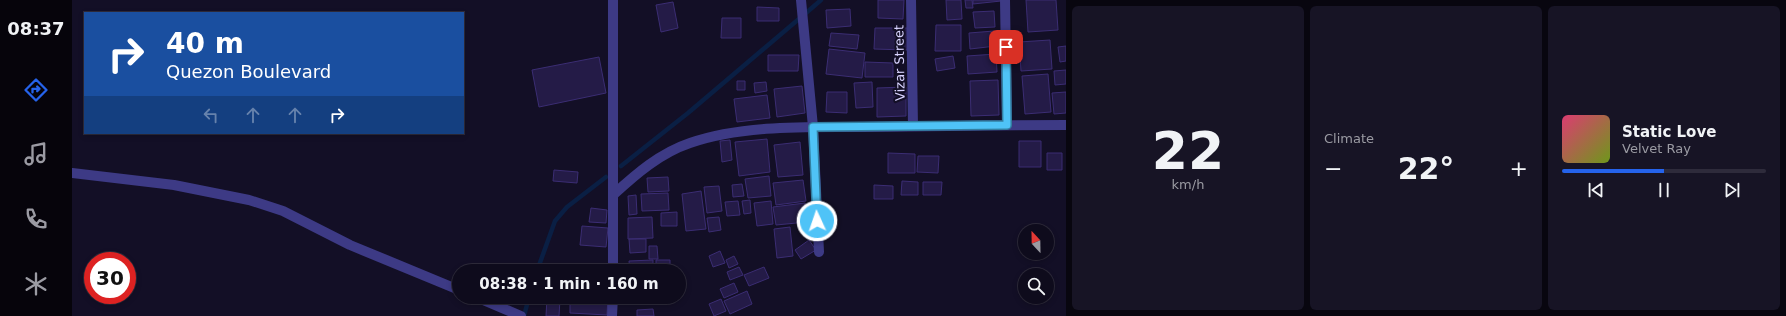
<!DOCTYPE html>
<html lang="en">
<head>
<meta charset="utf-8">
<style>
	:root { --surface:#0e0b1c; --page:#171425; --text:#f1f3f6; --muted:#9b9ba3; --line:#2e2b3b; --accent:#2563eb }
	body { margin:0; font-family:"DejaVu Sans",sans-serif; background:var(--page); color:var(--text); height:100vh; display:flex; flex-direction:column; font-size:15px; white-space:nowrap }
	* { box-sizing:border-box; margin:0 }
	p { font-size:13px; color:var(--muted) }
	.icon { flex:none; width:22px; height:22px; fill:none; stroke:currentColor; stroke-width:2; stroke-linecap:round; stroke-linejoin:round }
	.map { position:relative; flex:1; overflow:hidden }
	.sheet { display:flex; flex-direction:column; gap:6px; padding:6px; background:#08060f; width:720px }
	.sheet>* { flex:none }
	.top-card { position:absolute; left:12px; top:12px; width:380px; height:122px; border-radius:0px; box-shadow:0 2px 6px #0003,0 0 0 1px var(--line); background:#1a4fa0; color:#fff; overflow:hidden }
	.needle { width:26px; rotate:338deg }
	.tools { position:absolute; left:946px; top:224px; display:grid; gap:8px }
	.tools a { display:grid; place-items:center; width:36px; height:36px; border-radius:50%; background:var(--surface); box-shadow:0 2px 6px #0003,0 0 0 1px var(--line); font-size:20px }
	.speed { position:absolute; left:12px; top:252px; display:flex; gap:8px; font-size:20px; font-weight:700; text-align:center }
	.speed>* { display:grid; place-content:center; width:52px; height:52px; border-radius:50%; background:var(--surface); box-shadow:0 2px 6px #0003,0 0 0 1px var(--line); line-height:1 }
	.speed .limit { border:6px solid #d22; background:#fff; color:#111 }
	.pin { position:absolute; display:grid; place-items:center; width:34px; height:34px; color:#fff; margin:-17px; border-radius:8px; box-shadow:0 2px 6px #0006 }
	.me { position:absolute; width:44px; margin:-22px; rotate:357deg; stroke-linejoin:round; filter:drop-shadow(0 0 3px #0008) }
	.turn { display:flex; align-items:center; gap:14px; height:84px; padding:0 16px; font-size:18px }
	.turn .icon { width:52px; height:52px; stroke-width:2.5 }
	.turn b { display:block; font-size:28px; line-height:34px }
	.lanes { display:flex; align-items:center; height:38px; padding:0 16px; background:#0003; justify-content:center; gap:20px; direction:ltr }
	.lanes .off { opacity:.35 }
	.big { font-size:30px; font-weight:800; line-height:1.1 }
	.sheet .card { flex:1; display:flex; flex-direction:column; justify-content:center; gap:6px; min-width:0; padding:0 14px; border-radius:6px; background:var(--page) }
	.sheet .dial { align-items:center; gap:0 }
	.dial b { font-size:52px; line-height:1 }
	.song { display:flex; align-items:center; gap:12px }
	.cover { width:48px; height:48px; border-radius:6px; background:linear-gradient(135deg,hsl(340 70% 55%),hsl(80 70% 35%)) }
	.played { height:4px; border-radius:2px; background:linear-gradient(90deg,var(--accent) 50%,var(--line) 50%) }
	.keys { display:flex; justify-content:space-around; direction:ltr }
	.heat { display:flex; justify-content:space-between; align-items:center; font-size:22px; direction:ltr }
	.sheet .tiles { flex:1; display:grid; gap:6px; grid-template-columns:repeat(3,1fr) }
	.trip { position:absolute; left:380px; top:264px; width:234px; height:40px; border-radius:20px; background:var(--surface); box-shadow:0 2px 6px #0003,0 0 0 1px var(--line); font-weight:800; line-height:40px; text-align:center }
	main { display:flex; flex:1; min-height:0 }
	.menu { display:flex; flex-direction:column; width:72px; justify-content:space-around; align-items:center; background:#06040b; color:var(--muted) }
	.menu .icon { width:28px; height:28px }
	.menu .current { color:var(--accent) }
	.menu b { font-size:18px; color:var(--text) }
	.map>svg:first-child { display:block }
</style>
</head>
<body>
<main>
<nav class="menu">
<b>08:37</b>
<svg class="icon current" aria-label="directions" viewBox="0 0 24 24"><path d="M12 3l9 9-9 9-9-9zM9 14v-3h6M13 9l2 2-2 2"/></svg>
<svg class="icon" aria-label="music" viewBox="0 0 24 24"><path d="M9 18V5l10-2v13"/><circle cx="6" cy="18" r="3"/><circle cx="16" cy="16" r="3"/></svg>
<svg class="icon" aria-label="phone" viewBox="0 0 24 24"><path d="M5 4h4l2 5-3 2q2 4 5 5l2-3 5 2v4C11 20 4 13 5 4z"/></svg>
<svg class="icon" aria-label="climate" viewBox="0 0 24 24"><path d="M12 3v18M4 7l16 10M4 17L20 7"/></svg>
</nav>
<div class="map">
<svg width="994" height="316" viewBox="0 0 994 316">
	<rect width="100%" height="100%" fill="#130f26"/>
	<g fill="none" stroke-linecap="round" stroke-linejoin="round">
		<path stroke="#0a1f44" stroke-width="4.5" d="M734,13L749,0
			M549,166L616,113L728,18
			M465,271L483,221L495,207L534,177
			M452,316L457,297"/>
	</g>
	<path fill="#241b47" stroke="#3b2d73" d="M806,0H832L831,19L806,18Z
		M874,0H889L890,19L875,20Z
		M893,0H900L901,8H894Z
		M901,0H929V1L901,4Z
		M954,0H984L986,30L956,32Z
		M601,2L606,28L589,32L584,5Z
		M685,7L707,8V21H685Z
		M778,9L779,26L755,28L754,10Z
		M922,11L923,27L903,28L901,12Z
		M650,18H669V38H649Z
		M864,25H889V51H863Z
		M803,28H836L835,50L802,49Z
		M922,31L924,46L898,49L897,33Z
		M759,33L787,35L785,49L757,46Z
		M978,40L980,69L949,71L947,42Z
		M994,46V61L988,62L986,47Z
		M757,49L793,53L790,78L754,74Z
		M924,54L925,72L896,74L895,56Z
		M696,55H727L726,71H696Z
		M881,56L883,68L865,71L863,59Z
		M527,57L534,93L467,107L460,70Z
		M793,62L821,63V77H793Z
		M994,70V84L983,85L982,71Z
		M976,74L979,112L953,114L950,76Z
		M926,80L927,115L899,116L898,81Z
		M665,81H673V90H665Z
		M694,82L695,91L683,93L682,83Z
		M800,82L801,107L784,108L782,83Z
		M730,86L733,113L705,117L702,89Z
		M834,87V116L805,117V88Z
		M755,92H775V113L754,112Z
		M994,92V113L982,114L980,93Z
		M695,95L698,118L665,122L662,99Z
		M695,139L698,172L667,176L663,142Z
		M658,140L660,160L650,162L648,141Z
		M947,141H969V167H947Z
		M728,142L731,175L706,177L702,145Z
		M816,153L843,154V173H816Z
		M975,153H990V170H975Z
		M846,156H867L866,173L845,172Z
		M482,170L506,172L505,183L481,181Z
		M697,176L699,196L676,198L673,179Z
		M596,177L597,191L576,192L575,178Z
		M731,180L734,201L704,205L701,183Z
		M830,181L846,182V195H829Z
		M851,182H870L869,195H851Z
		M670,184L672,196L661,197L660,185Z
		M802,185L821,186V199H802Z
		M647,186L650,211L635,213L632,187Z
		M629,191L634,229L614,231L610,194Z
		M596,193L597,210L570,211L569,194Z
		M564,195L565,214L557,215L556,196Z
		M678,200L679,213L672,214L670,201Z
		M666,201L668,215L655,216L653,202Z
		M699,201L701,224L685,226L682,203Z
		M733,203L735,222L704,225L701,207Z
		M519,208L535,210L534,223L517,222Z
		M605,212V226H589V213Z
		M580,217L581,238L556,239V218Z
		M647,217L649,230L637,232L635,218Z
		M510,226L536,228L534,247L508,245Z
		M718,227L721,256L705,258L702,229Z
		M557,239H574V252L558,253Z
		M737,240L744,250L729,259L723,250Z
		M577,246H585L586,259H577Z
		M648,251L653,263L641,267L637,256Z
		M662,256L666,264L657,268L654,260Z
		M581,260V271H558L557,261Z
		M584,260H598V268H584Z
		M667,267L671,275L658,280L655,272Z
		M692,267L697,278L677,286L672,275Z
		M662,283L666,292L652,298L648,289Z
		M675,291L680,304L658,314L652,301Z
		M498,297H536L535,315L498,313Z
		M475,298L488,299L487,316H474Z
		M649,299L654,311L642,316L637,304Z
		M581,309L582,316H565V310Z"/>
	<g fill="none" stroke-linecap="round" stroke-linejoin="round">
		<path stroke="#3d3a85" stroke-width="10" d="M729,0L741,127L747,252
			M839,0L841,126
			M933,0L935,125
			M0,173L102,185L177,200L211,211L278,245L387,290
			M541,195C564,174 588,153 618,143C669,125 735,127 788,127C857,126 925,125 994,125
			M541,271V0
			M404,297L449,316
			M540,316L541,297"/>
	</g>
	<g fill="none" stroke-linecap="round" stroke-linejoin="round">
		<g stroke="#337fa1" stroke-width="10">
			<path id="route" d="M745,221L741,127L935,125L934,47"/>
		</g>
		<use href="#route" stroke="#4fc3f7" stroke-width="7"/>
	</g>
	<g text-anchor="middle" stroke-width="4" stroke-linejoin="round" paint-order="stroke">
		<g font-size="13" fill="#d9d4ff" stroke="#130f26">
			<text transform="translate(827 63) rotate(-91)" y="5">Vizar Street</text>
		</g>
	</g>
</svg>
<div class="tools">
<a><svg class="needle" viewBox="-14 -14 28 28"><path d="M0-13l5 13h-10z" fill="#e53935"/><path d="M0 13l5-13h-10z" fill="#9b9ba3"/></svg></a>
<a><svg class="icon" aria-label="search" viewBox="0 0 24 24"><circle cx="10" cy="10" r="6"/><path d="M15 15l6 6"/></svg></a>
</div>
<div class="speed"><div class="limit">30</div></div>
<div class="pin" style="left:934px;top:47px;background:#d93025"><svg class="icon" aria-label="arrive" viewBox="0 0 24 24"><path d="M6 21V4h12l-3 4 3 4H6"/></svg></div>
<svg class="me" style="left:745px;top:221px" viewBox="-20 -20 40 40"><circle r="17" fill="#4fc3f7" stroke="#fff" stroke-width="3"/><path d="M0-11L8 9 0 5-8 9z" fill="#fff"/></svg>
<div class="trip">08:38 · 1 min · 160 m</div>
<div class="top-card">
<div class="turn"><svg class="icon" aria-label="right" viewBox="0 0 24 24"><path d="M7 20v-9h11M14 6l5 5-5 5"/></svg><div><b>40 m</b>Quezon Boulevard</div></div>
<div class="lanes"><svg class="icon off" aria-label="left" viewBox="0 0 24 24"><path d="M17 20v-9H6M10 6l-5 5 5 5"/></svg><svg class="icon off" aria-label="ahead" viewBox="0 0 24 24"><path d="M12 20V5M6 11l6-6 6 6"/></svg><svg class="icon off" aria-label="ahead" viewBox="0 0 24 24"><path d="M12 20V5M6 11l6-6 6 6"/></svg><svg class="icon" aria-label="right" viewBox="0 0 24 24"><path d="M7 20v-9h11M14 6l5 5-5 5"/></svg></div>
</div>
</div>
<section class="sheet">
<div class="tiles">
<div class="card dial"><b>22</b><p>km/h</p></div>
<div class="card"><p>Climate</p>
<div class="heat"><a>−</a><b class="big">22°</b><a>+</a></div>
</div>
<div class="card">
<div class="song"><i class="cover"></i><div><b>Static Love</b><p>Velvet Ray</p></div></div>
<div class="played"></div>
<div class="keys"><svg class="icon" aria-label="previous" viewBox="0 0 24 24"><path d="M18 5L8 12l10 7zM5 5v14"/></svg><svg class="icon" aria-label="pause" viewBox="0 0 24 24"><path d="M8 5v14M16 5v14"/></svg><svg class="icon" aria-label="next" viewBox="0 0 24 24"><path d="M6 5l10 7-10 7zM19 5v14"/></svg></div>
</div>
</div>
</section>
</main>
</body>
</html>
